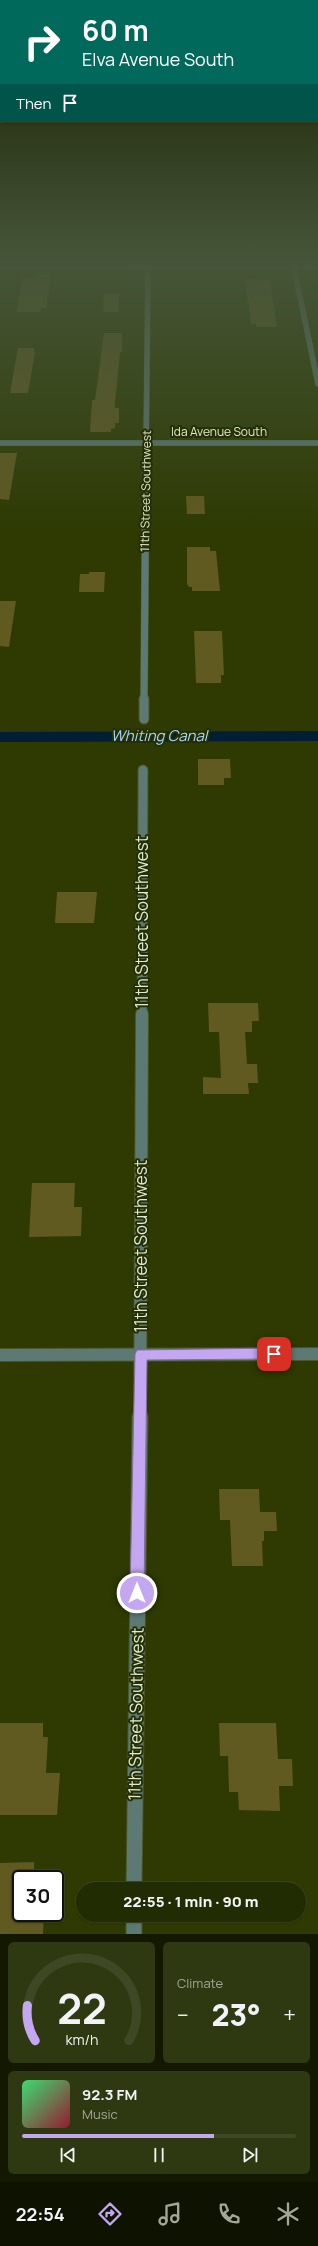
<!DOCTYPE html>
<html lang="en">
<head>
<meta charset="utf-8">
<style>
	:root { --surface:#222c02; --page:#2e3811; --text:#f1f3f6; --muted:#a2a799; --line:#3f4824; --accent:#c4a7f1 }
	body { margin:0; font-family:Manrope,sans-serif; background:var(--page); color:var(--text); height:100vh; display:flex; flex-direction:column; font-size:15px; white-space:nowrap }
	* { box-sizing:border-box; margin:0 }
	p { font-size:13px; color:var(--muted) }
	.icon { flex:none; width:22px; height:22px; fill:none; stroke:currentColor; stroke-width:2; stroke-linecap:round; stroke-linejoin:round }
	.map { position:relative; height:1934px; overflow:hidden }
	.sheet { display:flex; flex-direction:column; gap:8px; padding:8px; background:#131801; flex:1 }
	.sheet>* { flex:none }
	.banner { position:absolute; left:0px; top:0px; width:318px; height:122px; box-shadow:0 1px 3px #0004,0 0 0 1px var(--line); background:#00695c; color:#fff; overflow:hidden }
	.speed { position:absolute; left:12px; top:1870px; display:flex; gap:8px; font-size:20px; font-weight:700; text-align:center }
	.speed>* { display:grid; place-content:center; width:52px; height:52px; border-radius:50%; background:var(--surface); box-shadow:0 1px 3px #0004,0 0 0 1px var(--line); line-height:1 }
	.speed .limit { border:2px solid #111; border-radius:6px; background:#fff; color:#111 }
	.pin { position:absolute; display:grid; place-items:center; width:34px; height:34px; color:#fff; margin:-17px; border-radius:8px; box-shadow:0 2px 6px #0006 }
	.me { position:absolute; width:44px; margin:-22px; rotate:0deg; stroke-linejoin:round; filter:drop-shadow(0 0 3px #0008) }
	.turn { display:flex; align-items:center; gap:14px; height:84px; padding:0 16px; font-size:18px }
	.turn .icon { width:52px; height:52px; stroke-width:2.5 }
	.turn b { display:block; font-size:28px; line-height:34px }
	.then { display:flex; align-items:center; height:38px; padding:0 16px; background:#0003; gap:8px; font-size:15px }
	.big { font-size:30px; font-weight:800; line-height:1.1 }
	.sheet .tile { flex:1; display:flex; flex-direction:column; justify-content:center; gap:6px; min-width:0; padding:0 14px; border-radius:6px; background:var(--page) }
	.sheet .dial { align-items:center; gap:0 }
	.dial svg { height:104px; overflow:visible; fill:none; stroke:var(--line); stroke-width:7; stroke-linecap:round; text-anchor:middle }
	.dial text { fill:var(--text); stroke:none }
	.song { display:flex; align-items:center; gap:12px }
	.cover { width:48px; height:48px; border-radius:6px; background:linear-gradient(135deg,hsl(140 70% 55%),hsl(350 70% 35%)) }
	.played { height:4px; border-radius:2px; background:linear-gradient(90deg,var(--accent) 70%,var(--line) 70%) }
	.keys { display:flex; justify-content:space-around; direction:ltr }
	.heat { display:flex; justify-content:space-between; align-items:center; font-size:22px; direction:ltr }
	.sheet .tiles { flex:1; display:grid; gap:8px; grid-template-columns:1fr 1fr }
	.tile:last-child { grid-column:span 2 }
	.trip { position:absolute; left:76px; top:1882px; width:230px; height:40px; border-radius:20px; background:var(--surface); box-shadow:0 1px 3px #0004,0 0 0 1px var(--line); font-weight:800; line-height:40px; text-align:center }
	.tab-bar { display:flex; height:64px; justify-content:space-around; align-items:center; background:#0e1201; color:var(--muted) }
	.tab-bar .icon { width:28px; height:28px }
	.tab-bar .active { color:var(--accent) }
	.tab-bar b { font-size:18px; color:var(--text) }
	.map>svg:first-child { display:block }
</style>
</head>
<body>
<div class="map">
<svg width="318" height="1934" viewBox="0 0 318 1934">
	<rect width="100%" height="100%" fill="#2e3a02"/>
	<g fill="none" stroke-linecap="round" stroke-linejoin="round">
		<path fill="#001f34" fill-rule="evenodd" d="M318,731V741L0,742V732Z"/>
	</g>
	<path fill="#605920" d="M35,275H51L46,308H41L40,312H16L23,278H31Z
		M245,279L270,280L277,327H256V324H251Z
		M104,293H120L118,312H103Z
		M104,333H122V352H120L115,403V408H119V423H115V428L111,429V432H90L92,400H95Z
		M18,348H34V352H35L28,393H10Z
		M0,453H17L9,500L0,499Z
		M186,496H204L205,514H187Z
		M187,547H210V551H216L220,591H192V587H189L187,584Z
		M89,572H105L104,592H79L80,574H89Z
		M0,601H16L9,647L0,646Z
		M194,631H222L224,675H221V683H196Z
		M198,759H230L231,778H224V785H198Z
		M57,892H97L94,923H55Z
		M208,1003H258L259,1021H252V1032H245L247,1064H257L258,1083H248L249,1094H203V1077L221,1078L219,1032H209Z
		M32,1183H75L74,1207H82L81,1236L29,1237Z
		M219,1489H259L260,1512H276L277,1531H264V1541H262L263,1566H232L230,1520H220Z
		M0,1723H43V1737H48L46,1773H60L57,1815H0Z
		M219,1723H276L278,1759H292L293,1786H279L280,1811L239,1810L238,1792H229L228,1756H220Z
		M34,1862V1879H21V1913H44L43,1934H0V1863Z"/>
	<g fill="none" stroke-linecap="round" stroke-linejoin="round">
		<g stroke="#4b5623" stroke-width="6">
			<path id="minor-far4" d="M293,263L318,384
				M0,268L318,267
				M0,443H318
				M146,455L148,263"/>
		</g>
		<g stroke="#4b5623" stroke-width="8">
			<path id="minor-far3" d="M144,700L146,454"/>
		</g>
		<g stroke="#4b5623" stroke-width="11">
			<path id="minor-far2" d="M144,719V699
				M142,1015L143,770"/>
		</g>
		<g stroke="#4b5623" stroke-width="14">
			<path id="minor-far1" d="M0,1355L318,1354
				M140,1418L142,1014"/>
		</g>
		<g stroke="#4b5623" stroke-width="17">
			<path id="minor" d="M134,1889L140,1417
				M134,1915V1934"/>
		</g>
		<use href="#minor-far4" stroke="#5c7973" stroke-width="5.5"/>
		<use href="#minor-far3" stroke="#5c7973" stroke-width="7"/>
		<use href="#minor-far2" stroke="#5c7973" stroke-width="9"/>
		<use href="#minor-far1" stroke="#5c7973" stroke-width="12"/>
		<use href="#minor" stroke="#5c7973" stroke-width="15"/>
	</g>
	<linearGradient id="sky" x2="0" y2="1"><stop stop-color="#192001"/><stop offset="0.49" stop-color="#465539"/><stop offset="1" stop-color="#465539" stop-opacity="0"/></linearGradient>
	<rect width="318" height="534" fill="url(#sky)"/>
	<path fill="#c4a7f1" stroke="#7f6d9d" d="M274,1348L278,1350L280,1354L278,1358L274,1359L147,1360L144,1593L142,1597L137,1599L132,1597L130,1593L135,1354L137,1350Z"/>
	<g text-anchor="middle" stroke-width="4" stroke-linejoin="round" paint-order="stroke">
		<g font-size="12" fill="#e1eace" stroke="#252f06">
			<text x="219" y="436">Ida Avenue South</text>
			<text transform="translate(146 491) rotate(-89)" y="4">11th Street Southwest</text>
		</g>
		<g font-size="15" font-style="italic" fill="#a8d5f7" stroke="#252f06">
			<text x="159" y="741">Whiting Canal</text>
		</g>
		<g font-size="17" fill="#e1eace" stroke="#252f06">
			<text transform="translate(142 922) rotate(-90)" y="6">11th Street Southwest</text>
			<text transform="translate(141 1246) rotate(-90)" y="6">11th Street Southwest</text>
			<text transform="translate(136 1714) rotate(-89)" y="6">11th Street Southwest</text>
		</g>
	</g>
</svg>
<div class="speed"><div class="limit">30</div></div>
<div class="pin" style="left:274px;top:1354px;background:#d93025"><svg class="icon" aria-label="arrive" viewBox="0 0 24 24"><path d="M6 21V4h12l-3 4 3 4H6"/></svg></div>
<svg class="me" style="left:137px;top:1593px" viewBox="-20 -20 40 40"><circle r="17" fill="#c4a7f1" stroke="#fff" stroke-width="3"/><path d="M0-11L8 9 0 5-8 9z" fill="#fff"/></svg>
<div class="trip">22:55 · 1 min · 90 m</div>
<div class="banner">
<div class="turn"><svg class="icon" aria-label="right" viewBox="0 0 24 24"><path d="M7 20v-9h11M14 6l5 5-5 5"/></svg><div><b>60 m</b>Elva Avenue South</div></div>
<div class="then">Then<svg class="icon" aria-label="arrive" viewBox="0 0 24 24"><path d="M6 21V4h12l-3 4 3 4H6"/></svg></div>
</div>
</div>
<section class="sheet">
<div class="tiles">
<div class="tile dial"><svg viewBox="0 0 100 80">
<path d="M14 69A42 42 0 1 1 86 69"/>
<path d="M14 69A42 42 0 0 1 8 42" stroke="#c4a7f1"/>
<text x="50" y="56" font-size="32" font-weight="700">22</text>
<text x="50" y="72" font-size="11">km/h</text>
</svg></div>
<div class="tile"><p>Climate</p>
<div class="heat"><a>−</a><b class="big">23°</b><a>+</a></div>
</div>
<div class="tile">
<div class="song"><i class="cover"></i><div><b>92.3 FM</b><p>Music</p></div></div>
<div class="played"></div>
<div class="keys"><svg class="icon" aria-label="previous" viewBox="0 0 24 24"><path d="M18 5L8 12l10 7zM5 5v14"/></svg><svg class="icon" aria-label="pause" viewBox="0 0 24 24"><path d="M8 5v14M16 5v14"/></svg><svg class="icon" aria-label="next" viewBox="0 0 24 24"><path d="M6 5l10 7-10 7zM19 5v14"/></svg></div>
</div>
</div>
</section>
<nav class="tab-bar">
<b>22:54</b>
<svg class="icon active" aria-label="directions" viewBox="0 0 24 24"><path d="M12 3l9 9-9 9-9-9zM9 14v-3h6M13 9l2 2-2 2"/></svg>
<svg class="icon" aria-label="music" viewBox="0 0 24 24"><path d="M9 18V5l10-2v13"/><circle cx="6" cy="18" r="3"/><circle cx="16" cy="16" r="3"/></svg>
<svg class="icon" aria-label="phone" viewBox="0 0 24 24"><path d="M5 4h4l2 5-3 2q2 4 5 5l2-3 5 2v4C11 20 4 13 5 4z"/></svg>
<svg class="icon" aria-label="climate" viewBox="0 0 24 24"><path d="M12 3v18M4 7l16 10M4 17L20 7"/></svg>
</nav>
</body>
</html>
